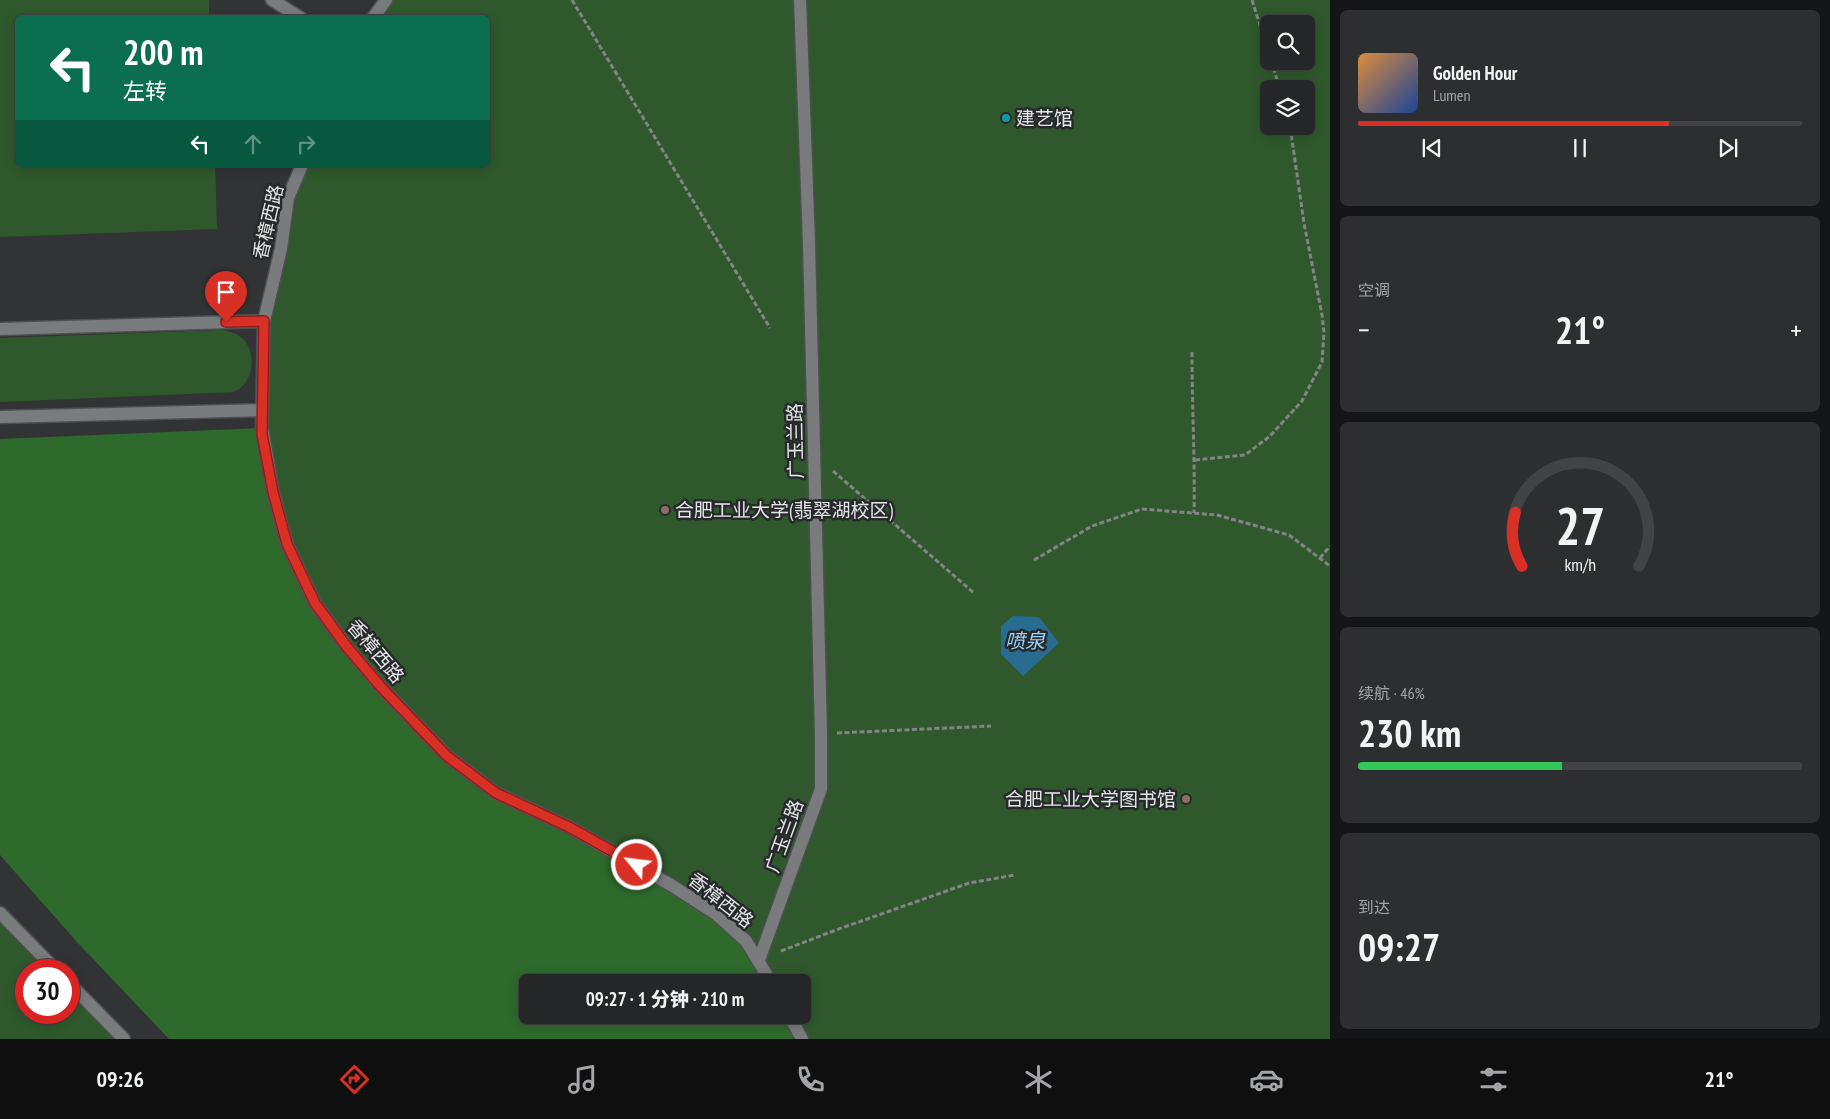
<!DOCTYPE html>
<html lang="zh">
<head>
<meta charset="utf-8">
<style>
	:root { --surface:#252628; --page:#2d2e30; --text:#f1f3f6; --muted:#a3a5a8; --line:#424345; --accent:#d93025 }
	body { margin:0; font-family:"PT Sans Narrow","Noto Sans SC",sans-serif; background:var(--page); color:var(--text); height:100vh; display:flex; flex-direction:column; font-size:19px; white-space:nowrap }
	* { box-sizing:border-box; margin:0 }
	p { font-size:16px; color:var(--muted) }
	.icon { flex:none; width:28px; height:28px; fill:none; stroke:currentColor; stroke-width:2; stroke-linecap:round; stroke-linejoin:round }
	.map { position:relative; flex:1; overflow:hidden }
	.drawer { display:flex; flex-direction:column; gap:10px; padding:10px; background:#141516; width:500px }
	.drawer>* { flex:none }
	.top-card { position:absolute; left:15px; top:15px; width:475px; height:152px; border-radius:8px; box-shadow:0 2px 12px #0003,0 0 0 1px var(--line); background:#0b6e4f; color:#fff; overflow:hidden }
	.tools { position:absolute; left:1260px; top:15px; display:grid; gap:10px }
	.tools a { display:grid; place-items:center; width:55px; height:55px; border-radius:8px; background:var(--surface); box-shadow:0 2px 12px #0003,0 0 0 1px var(--line); font-size:25px }
	.speed { position:absolute; left:15px; top:959px; display:flex; gap:10px; font-size:25px; font-weight:700; text-align:center }
	.speed>* { display:grid; place-content:center; width:65px; height:65px; border-radius:50%; background:var(--surface); box-shadow:0 2px 12px #0003,0 0 0 1px var(--line); line-height:1 }
	.speed .limit { border:8px solid #d22; background:#fff; color:#111 }
	.pin { position:absolute; display:grid; place-items:center; width:42px; height:42px; color:#fff; margin:-51px -21px; border-radius:50% 50% 50% 0; rotate:-45deg; box-shadow:0 0 5px #0007 }
	.pin .icon { rotate:45deg }
	.me { position:absolute; width:55px; margin:-28px; rotate:299deg; stroke-linejoin:round; filter:drop-shadow(0 0 4px #0008) }
	.turn { display:flex; align-items:center; gap:18px; height:105px; padding:0 25px; font-size:22px }
	.turn .icon { width:65px; height:65px; stroke-width:2.5 }
	.turn b { display:block; font-size:35px; line-height:42px }
	.lanes { display:flex; align-items:center; height:48px; padding:0 25px; background:#0003; justify-content:center; gap:25px; direction:ltr }
	.lanes .off { opacity:.35 }
	.big { font-size:38px; font-weight:800; line-height:1.1 }
	.drawer .tile { flex:1; display:flex; flex-direction:column; justify-content:center; gap:8px; min-width:0; padding:0 18px; border-radius:8px; background:var(--page) }
	.drawer .dial { align-items:center; gap:0 }
	.dial svg { height:130px; overflow:visible; fill:none; stroke:var(--line); stroke-width:7; stroke-linecap:round; text-anchor:middle }
	.dial text { fill:var(--text); stroke:none }
	.song { display:flex; align-items:center; gap:15px }
	.cover { width:60px; height:60px; border-radius:8px; background:linear-gradient(135deg,hsl(30 70% 55%),hsl(220 70% 35%)) }
	.played { height:5px; border-radius:2px; background:linear-gradient(90deg,var(--accent) 70%,var(--line) 70%) }
	.keys { display:flex; justify-content:space-around; direction:ltr }
	.heat { display:flex; justify-content:space-between; align-items:center; font-size:28px; direction:ltr }
	.charge { height:8px; border-radius:4px; background:linear-gradient(90deg,#34c759 46%,var(--line) 0) }
	.trip { position:absolute; left:519px; top:974px; width:292px; height:50px; border-radius:8px; background:var(--surface); box-shadow:0 2px 12px #0003,0 0 0 1px var(--line); font-weight:800; line-height:50px; text-align:center }
	.menu { display:flex; height:80px; justify-content:space-around; align-items:center; background:#0f0f10; color:var(--muted) }
	.menu .icon { width:35px; height:35px }
	.menu .selected { color:var(--accent) }
	.menu b { font-size:22px; color:var(--text) }
	main { display:flex; flex:1; min-height:0 }
	.map>svg:first-child { display:block }
</style>
</head>
<body>
<main>
<div class="map">
<svg width="1330" height="1039" viewBox="0 0 1330 1039">
	<rect width="100%" height="100%" fill="#313335"/>
	<path fill="#2f592d" fill-rule="evenodd" d="M0,0H209V17L18,18V165H215L217,229L0,237Z
		M386,0H1330V1039H802L789,1015H802V982H771L496,793L447,756L347,647L287,544L262,434L264,321L302,165H488V18L373,17ZM1269,24H1306V61H1269ZM1269,89H1306V126H1269Z
		M222,330C229,331 236,333 241,337C258,351 254,384 234,392L0,402V338Z
		M0,913L56,970H26V1012H69V983L124,1039H0Z"/>
	<path fill="#2e6a2c" d="M262,428L273,492L315,603L381,687L496,793L671,885L746,941L771,982H528V1015H789L802,1039H169L77,942L0,855V439Z"/>
	<path fill="#286c92" d="M1013,616L1039,617L1059,643L1023,676L1001,654V626Z"/>
	<g fill="none" stroke-linecap="round" stroke-linejoin="round">
		<g stroke="#4e4f51" stroke-width="15">
			<path id="minor" d="M272,0L301,18
				M373,18L386,0
				M302,165L288,198L281,249L264,321L262,428L273,492L287,544L315,603L347,647L381,687L447,756L496,793L569,827L671,885L716,914L746,941L771,982
				M0,329L264,321
				M0,417L261,410
				M0,913L56,970
				M759,960L821,789V734L809,243L800,0
				M69,983L124,1039
				M789,1015L802,1039"/>
		</g>
		<path stroke="#828486" stroke-width="3" stroke-dasharray="5 2.5" stroke-linecap="butt" d="M572,0L770,328
			M1252,0L1269,53
			M1271,61L1280,89
			M1192,352C1192,406 1195,459 1194,513
			M1195,460L1245,455L1270,436L1302,401L1322,362L1324,332L1322,315L1304,223L1290,126
			M833,471L974,593
			M1320,558L1330,546
			M1034,560L1092,526L1142,509L1217,515L1289,535L1330,566
			M837,733L991,726
			M781,951L836,930L969,883L1015,875"/>
		<use href="#minor" stroke="#797b7d" stroke-width="12"/>
	</g>
	<g fill="none" stroke-linecap="round" stroke-linejoin="round">
		<g stroke="#8d1f18" stroke-width="12">
			<path id="route" d="M226,322L264,321L262,434L273,492L287,544L315,603L347,647L381,687L447,756L496,793L569,827L637,865"/>
		</g>
		<use href="#route" stroke="#d93025" stroke-width="9"/>
	</g>
	<circle fill="#0f9aa8" stroke="#27292b" stroke-width="2" cx="1006" cy="118" r="5"/>
	<g fill="#8d6e63" stroke="#27292b" stroke-width="2">
		<circle cx="665" cy="510" r="5"/>
		<circle cx="1186" cy="799" r="5"/>
	</g>
	<g text-anchor="middle" stroke-width="5" stroke-linejoin="round" paint-order="stroke">
		<g font-size="19" fill="#e3e4e6" stroke="#27292b" text-anchor="start">
			<text x="1016" y="125">建艺馆</text>
			<text x="675" y="517">合肥工业大学(翡翠湖校区)</text>
			<text x="1176" y="806" text-anchor="end">合肥工业大学图书馆</text>
		</g>
		<g font-size="19" fill="#e3e4e6" stroke="#27292b">
			<text transform="translate(268 222) rotate(-77)" y="7">香樟西路</text>
			<text transform="translate(795 441) rotate(-91)" y="7">广玉兰路</text>
			<text transform="translate(376 651) rotate(50)" y="7">香樟西路</text>
			<text transform="translate(784 836) rotate(-70)" y="7">广玉兰路</text>
			<text transform="translate(721 900) rotate(38)" y="7">香樟西路</text>
		</g>
		<g font-size="20" font-style="italic" fill="#96d5fe" stroke="#27292b">
			<text x="1025" y="648">喷泉</text>
		</g>
	</g>
</svg>
<div class="tools">
<a><svg class="icon" aria-label="search" viewBox="0 0 24 24"><circle cx="10" cy="10" r="6"/><path d="M15 15l6 6"/></svg></a>
<a><svg class="icon" aria-label="layers" viewBox="0 0 24 24"><path d="M12 4l9 5-9 5-9-5zM3 14l9 5 9-5"/></svg></a>
</div>
<div class="speed"><div class="limit">30</div></div>
<div class="pin" style="left:226px;top:322px;background:#d93025"><svg class="icon" aria-label="arrive" viewBox="0 0 24 24"><path d="M6 21V4h12l-3 4 3 4H6"/></svg></div>
<svg class="me" style="left:637px;top:865px" viewBox="-20 -20 40 40"><circle r="17" fill="#d93025" stroke="#fff" stroke-width="3"/><path d="M0-11L8 9 0 5-8 9z" fill="#fff"/></svg>
<div class="trip">09:27 · 1 分钟 · 210 m</div>
<div class="top-card">
<div class="turn"><svg class="icon" aria-label="left" viewBox="0 0 24 24"><path d="M17 20v-9H6M10 6l-5 5 5 5"/></svg><div><b>200 m</b>左转</div></div>
<div class="lanes"><svg class="icon" aria-label="left" viewBox="0 0 24 24"><path d="M17 20v-9H6M10 6l-5 5 5 5"/></svg><svg class="icon off" aria-label="ahead" viewBox="0 0 24 24"><path d="M12 20V5M6 11l6-6 6 6"/></svg><svg class="icon off" aria-label="right" viewBox="0 0 24 24"><path d="M7 20v-9h11M14 6l5 5-5 5"/></svg></div>
</div>
</div>
<section class="drawer">
<div class="tile">
<div class="song"><i class="cover"></i><div><b>Golden Hour</b><p>Lumen</p></div></div>
<div class="played"></div>
<div class="keys"><svg class="icon" aria-label="previous" viewBox="0 0 24 24"><path d="M18 5L8 12l10 7zM5 5v14"/></svg><svg class="icon" aria-label="pause" viewBox="0 0 24 24"><path d="M8 5v14M16 5v14"/></svg><svg class="icon" aria-label="next" viewBox="0 0 24 24"><path d="M6 5l10 7-10 7zM19 5v14"/></svg></div>
</div>
<div class="tile"><p>空调</p>
<div class="heat"><a>−</a><b class="big">21°</b><a>+</a></div>
</div>
<div class="tile dial"><svg viewBox="0 0 100 80">
<path d="M14 69A42 42 0 1 1 86 69"/>
<path d="M14 69A42 42 0 0 1 10 36" stroke="#d93025"/>
<text x="50" y="56" font-size="32" font-weight="700">27</text>
<text x="50" y="72" font-size="11">km/h</text>
</svg></div>
<div class="tile"><p>续航 · 46%</p><b class="big">230 km</b><div class="charge"></div></div>
<div class="tile"><p>到达</p><b class="big">09:27</b></div>
</section>
</main>
<nav class="menu">
<b>09:26</b>
<svg class="icon selected" aria-label="directions" viewBox="0 0 24 24"><path d="M12 3l9 9-9 9-9-9zM9 14v-3h6M13 9l2 2-2 2"/></svg>
<svg class="icon" aria-label="music" viewBox="0 0 24 24"><path d="M9 18V5l10-2v13"/><circle cx="6" cy="18" r="3"/><circle cx="16" cy="16" r="3"/></svg>
<svg class="icon" aria-label="phone" viewBox="0 0 24 24"><path d="M5 4h4l2 5-3 2q2 4 5 5l2-3 5 2v4C11 20 4 13 5 4z"/></svg>
<svg class="icon" aria-label="climate" viewBox="0 0 24 24"><path d="M12 3v18M4 7l16 10M4 17L20 7"/></svg>
<svg class="icon" aria-label="car" viewBox="0 0 24 24"><path d="M5 17H2v-5l4-1 3-4h7l3 4 3 1v5h-3M9 17h6M6 11h13"/><circle cx="7" cy="17" r="2"/><circle cx="17" cy="17" r="2"/></svg>
<svg class="icon" aria-label="filters" viewBox="0 0 24 24"><path d="M4 7h16M4 17h16"/><circle cx="9" cy="7" r="2"/><circle cx="15" cy="17" r="2"/></svg>
<b>21°</b>
</nav>
</body>
</html>
